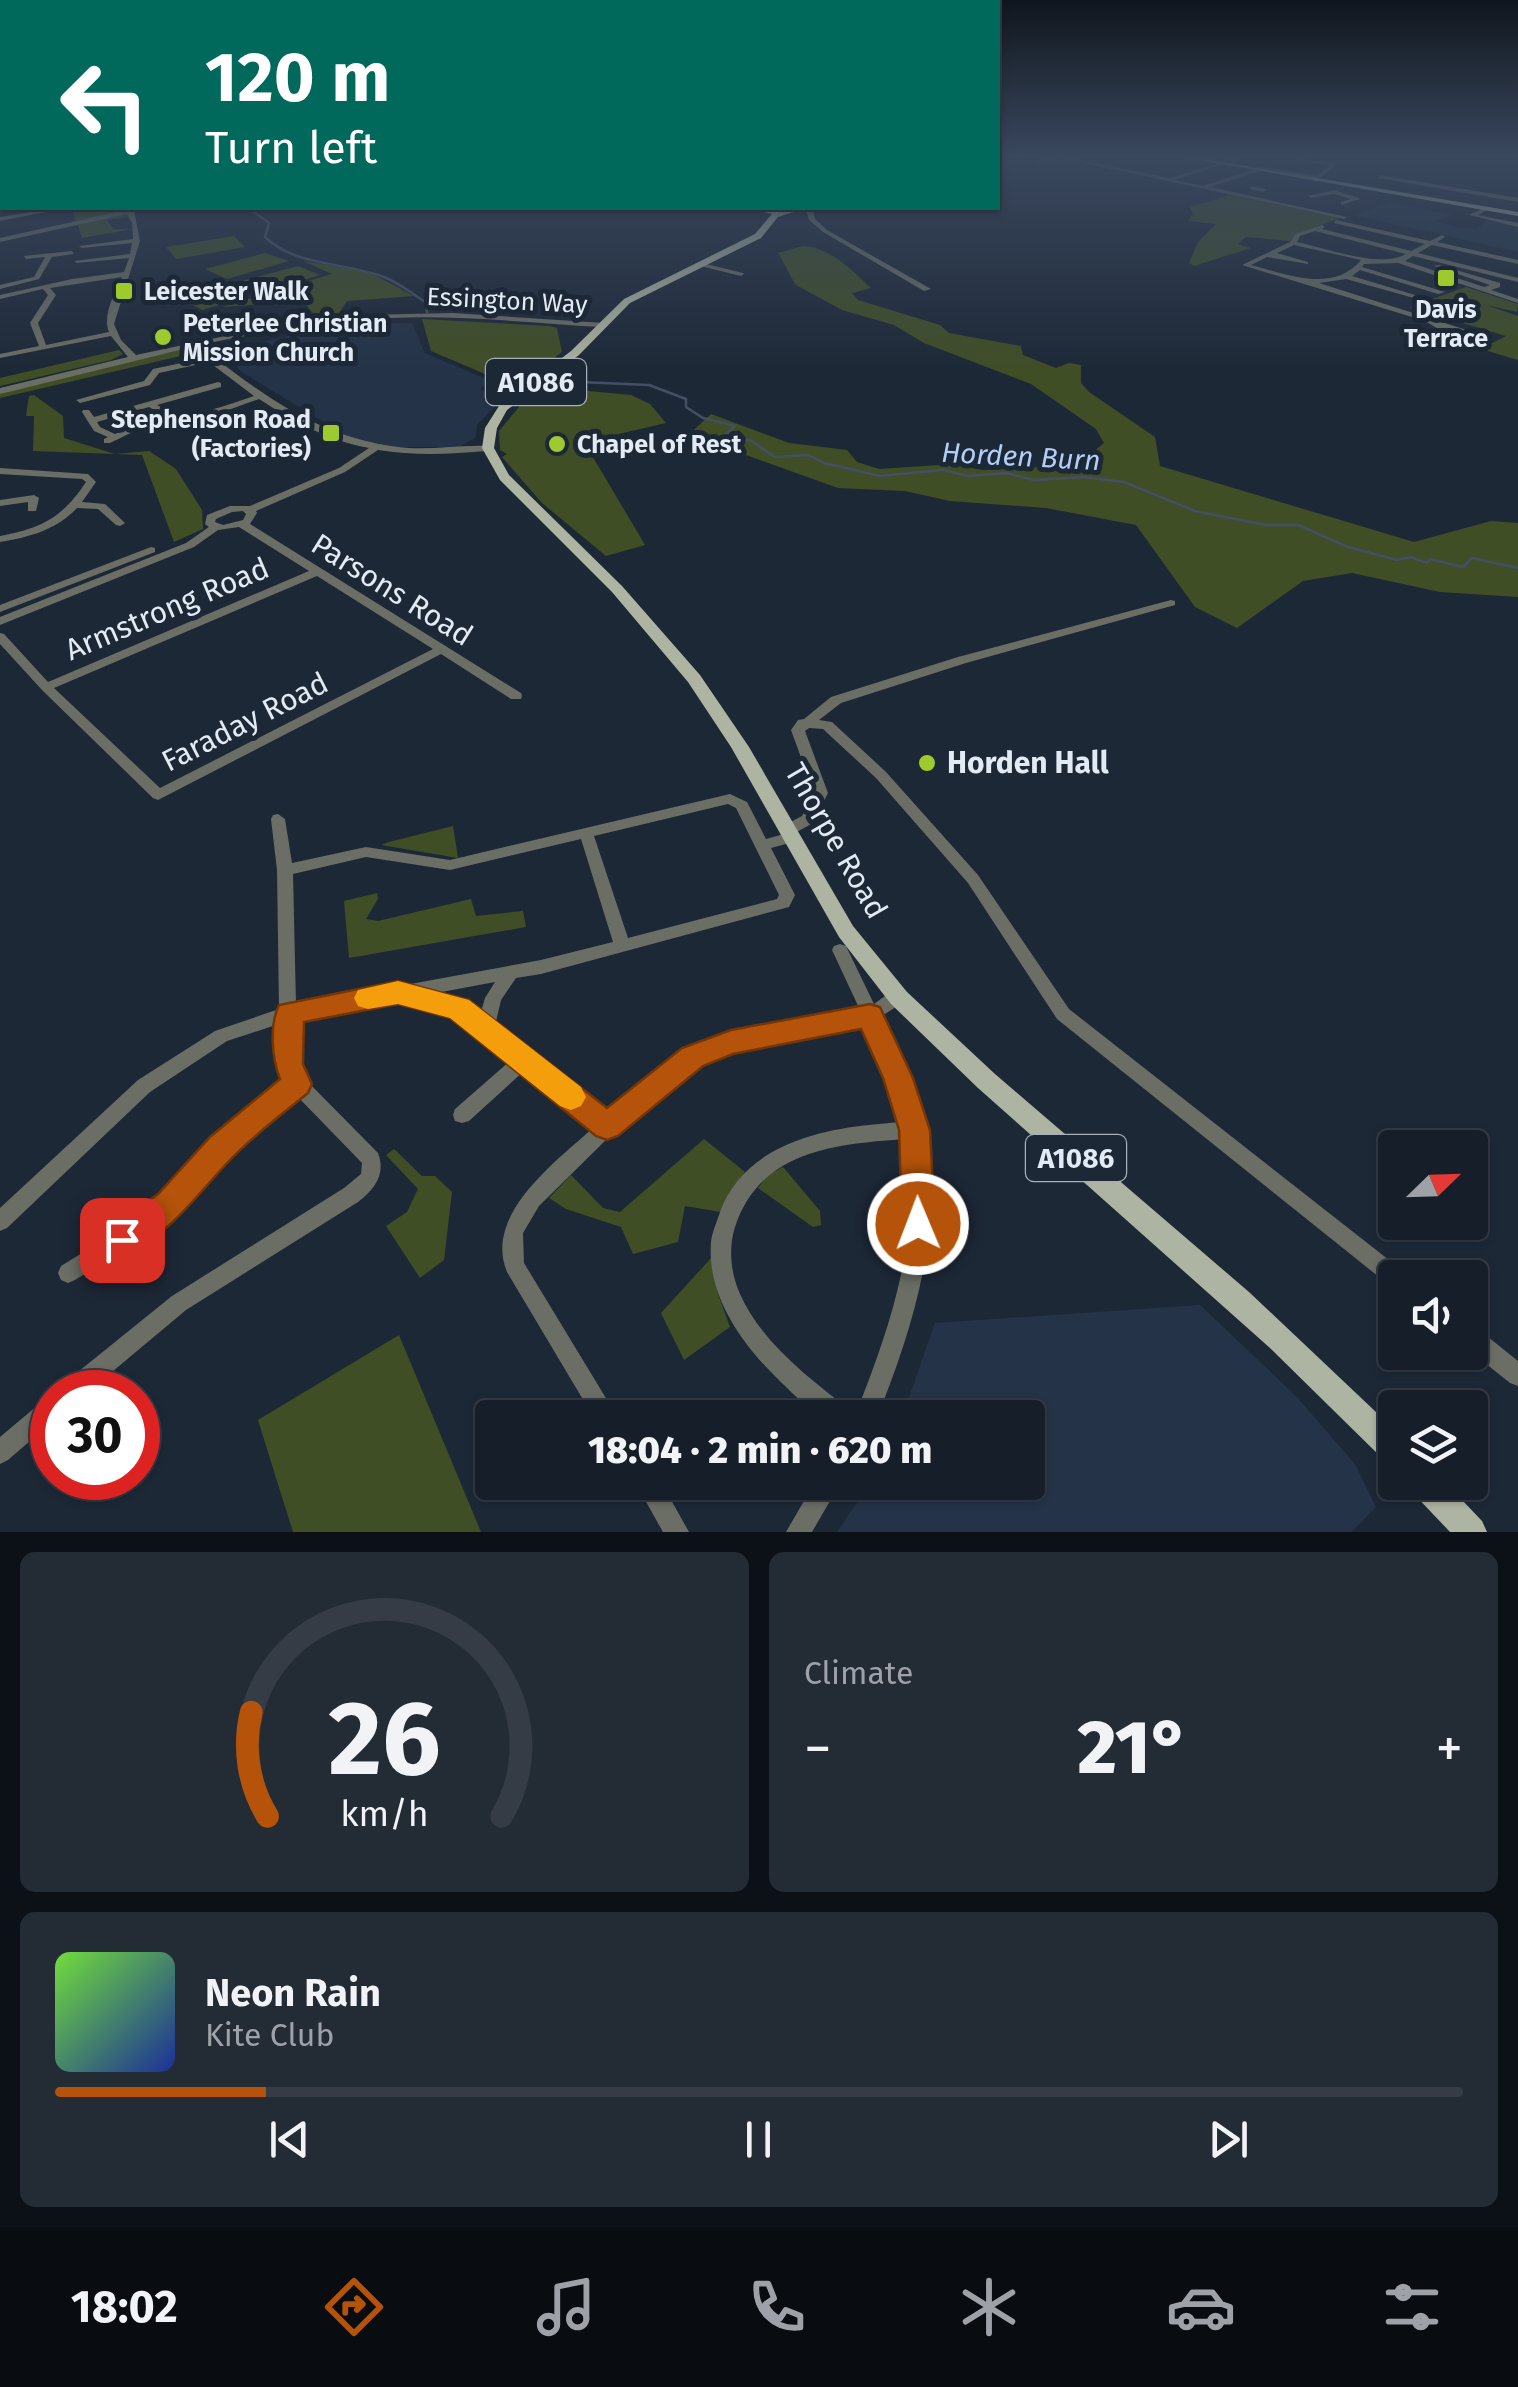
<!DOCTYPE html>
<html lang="en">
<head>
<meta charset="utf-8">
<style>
	:root { --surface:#161e29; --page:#232b35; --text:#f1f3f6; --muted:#9ea2a8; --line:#353c46; --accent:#b45309 }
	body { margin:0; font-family:"Fira Sans",sans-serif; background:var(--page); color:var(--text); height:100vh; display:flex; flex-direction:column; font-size:38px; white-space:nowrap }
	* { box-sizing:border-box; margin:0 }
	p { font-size:32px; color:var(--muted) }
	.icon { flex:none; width:55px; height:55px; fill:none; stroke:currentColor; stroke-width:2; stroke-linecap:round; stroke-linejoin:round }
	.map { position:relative; height:1532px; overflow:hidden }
	.side { display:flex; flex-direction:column; gap:20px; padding:20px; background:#0c1017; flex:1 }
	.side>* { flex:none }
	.hud { position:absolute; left:0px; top:0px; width:1000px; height:210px; box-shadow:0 2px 8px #0004,0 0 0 2px var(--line); background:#00695c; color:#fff; overflow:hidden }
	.needle { width:65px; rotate:67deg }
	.buttons { position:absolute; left:1378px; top:1130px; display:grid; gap:20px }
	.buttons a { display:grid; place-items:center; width:110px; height:110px; border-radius:10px; background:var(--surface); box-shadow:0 2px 8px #0004,0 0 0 2px var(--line); font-size:50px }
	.speed { position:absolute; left:30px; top:1370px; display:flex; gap:20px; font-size:50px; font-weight:700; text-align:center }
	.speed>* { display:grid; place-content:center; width:130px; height:130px; border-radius:50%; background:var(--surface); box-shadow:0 2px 8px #0004,0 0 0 2px var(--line); line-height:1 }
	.speed .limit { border:15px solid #d22; background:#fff; color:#111 }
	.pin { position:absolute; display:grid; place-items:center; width:85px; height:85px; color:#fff; margin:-42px; border-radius:20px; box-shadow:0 5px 15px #0006 }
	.me { position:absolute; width:110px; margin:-55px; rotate:359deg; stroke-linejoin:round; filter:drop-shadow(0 0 8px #0008) }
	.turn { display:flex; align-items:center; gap:35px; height:210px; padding:0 40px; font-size:45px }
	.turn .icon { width:130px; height:130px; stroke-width:2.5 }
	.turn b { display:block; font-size:70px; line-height:85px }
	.big { font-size:75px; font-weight:800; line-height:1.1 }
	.side .card { flex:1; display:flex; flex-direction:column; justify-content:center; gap:15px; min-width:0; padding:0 35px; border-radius:15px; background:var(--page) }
	.side .dial { align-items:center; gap:0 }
	.dial svg { height:260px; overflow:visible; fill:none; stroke:var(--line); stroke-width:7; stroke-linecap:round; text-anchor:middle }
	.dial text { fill:var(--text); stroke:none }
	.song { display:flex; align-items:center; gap:30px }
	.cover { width:120px; height:120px; border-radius:15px; background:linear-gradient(135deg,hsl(100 70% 55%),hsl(230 70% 35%)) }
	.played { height:10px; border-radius:5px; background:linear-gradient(90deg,var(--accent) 15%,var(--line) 15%) }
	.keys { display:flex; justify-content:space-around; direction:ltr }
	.heat { display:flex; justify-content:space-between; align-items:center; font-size:55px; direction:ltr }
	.side .tiles { flex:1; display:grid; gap:20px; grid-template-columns:1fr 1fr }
	.card:last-child { grid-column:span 2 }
	.trip { position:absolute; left:475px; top:1400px; width:570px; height:100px; border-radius:10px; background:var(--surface); box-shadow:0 2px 8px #0004,0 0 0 2px var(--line); font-weight:800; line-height:100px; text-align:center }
	.menu { display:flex; height:160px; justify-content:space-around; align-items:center; background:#090c10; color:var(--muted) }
	.menu .icon { width:70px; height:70px }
	.menu .on { color:var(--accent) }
	.menu b { font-size:45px; color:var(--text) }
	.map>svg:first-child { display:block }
</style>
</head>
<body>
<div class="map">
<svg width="1518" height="1532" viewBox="0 0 1518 1532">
	<rect width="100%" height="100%" fill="#1d2837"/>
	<path fill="#243347" d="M1391,202L1452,215L1435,221L1460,228L1476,229L1490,219L1518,226V252L1354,215Z
		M412,323L425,353L493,382L479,389L502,399L477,425L476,437L459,447H382L348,437L240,371L228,356L232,350L282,337L355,324Z
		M1200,1305L1296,1396L1355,1464L1376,1507L1352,1532H837L870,1483L1028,1482V1418L902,1417L935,1323Z"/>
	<path fill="#404e26" d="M1229,195L1341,218L1295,234L1290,241L1246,237L1238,244L1251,248L1194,266L1189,263L1198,242L1216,224L1188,221L1193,214L1190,207Z
		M93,208H126L129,217L107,220L113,229H133L82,238L77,223L112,214L76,221L73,211Z
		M234,236L245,247L176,259L166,247Z
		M803,246C830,247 853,271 871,288L852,293L858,300L940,325L949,333L1021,346L1023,355L1056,368L1069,363L1081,365V383L1089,392L1155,437L1160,466L1414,542L1491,521L1518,523V597L1440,592L1352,573L1303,581L1237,628L1195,607L1136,525L1046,508L950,501L905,491L838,488L732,450L684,439L711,414L789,443L847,450L857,462L879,469L954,464L982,470L1077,465L1104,443L1096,429L1031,384L924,343L894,325L842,310L796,285C791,278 784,262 778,253Z
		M265,253L289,261L227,279L205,269Z
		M303,261L369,272L414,296L347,301L337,316L317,318L303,301L222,307L332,274Z
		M298,266L320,275L257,293L235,283Z
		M213,281L247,297L202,310L168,292Z
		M1466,287L1518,304L1517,312L1486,305L1518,316V360L1481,349L1506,336L1410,307Z
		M422,319L549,326L557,328L562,352L534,373L498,391L488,387L499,380L431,351Z
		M183,349L198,352L0,398V392Z
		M119,350L123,354L111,360L0,386V378Z
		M546,387L631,395L650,404L666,423L584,442L645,545L606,556L542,503L502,457L507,454L500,450L499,431L528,396Z
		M34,395L63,416L64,438L115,454L149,451L176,469L202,510L203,529L174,542L142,455L33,451L34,416H26L29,396Z
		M453,826L458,858L381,845L389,842Z
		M377,893L378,899L366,919L378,921L471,899L476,916L523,911L526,927L349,958L344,901Z
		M704,1139L745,1172L721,1212L685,1206L678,1242L633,1254L621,1227L566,1209L549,1198L571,1175L603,1208L620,1212Z
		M394,1149L422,1176H435L452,1192L444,1260L420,1278L386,1226L407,1212L418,1189L386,1155Z
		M783,1167L820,1211L821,1225L813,1227L758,1188L768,1175Z
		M713,1256L718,1294L730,1327L684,1360L661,1313Z
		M399,1335L481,1532H293L258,1420Z"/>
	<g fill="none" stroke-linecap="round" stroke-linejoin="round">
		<path stroke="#444f65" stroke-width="2.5" d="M248,208L269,223L265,237C296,267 346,262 384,277C399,283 412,293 425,302L427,312
			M557,381L649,385L686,399V407L703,418L735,426L720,439L750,440L775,457L808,455L824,463L880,476L943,470L968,476L1006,473L1034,480L1084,477L1124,482L1195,511L1266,525H1298L1348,547L1397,560L1411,557L1427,563L1430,559L1463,567L1472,558L1518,568"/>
		<path fill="#6a6e65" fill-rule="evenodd" d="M1045,158H1053L1040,163L1037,161Z
			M1061,158H1071L1169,178L1220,163V165L1175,180L1203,186L1261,167L1317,175L1329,166L1293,158L1333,163L1335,166L1315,182L1312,180L1314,178L1261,171L1210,187L1347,217L1344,219Z
			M1186,158H1193L1190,160Z
			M1239,158L1235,161L1237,165L1227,167V165L1232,163L1230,159Z
			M0,164H2V167L0,168Z
			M1380,175L1518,198V202L1378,178Z
			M1252,186L1265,189L1266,190L1263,192L1250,189Z
			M1334,190L1359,198L1360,199L1342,205L1340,202L1351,199L1334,194L1311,198L1308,196Z
			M2,205L5,208L0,210V206Z
			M1486,207L1491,208L1478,215L1518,223V227L1469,215Z
			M56,208H67L0,221V217Z
			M125,208H131L134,211L140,241L114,324L121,340L136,355L273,326L365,315L453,313L604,323L605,325L601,327C531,323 461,315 391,318C327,321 263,332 199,345C259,393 319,438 398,447C429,451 460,444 491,446V450L488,451C451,454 415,456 378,450L345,472L256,511L257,513L250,524L521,693L522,696L521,699H511L441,654L158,800L153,798L42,690L0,644V633L4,634L48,682L309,571L239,527L218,530L194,547L0,625V617L186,543L209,527L205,524L207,515L230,506H250L339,468L369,448C329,441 293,421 259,399C222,412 186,429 149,407L97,422L100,427L115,434L135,425L143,427L110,443H104V439L108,437L94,431L82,412L83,410H89L94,417L218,382L221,383V387L157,405C188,423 223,406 254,396L209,362L159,373L150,385L80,403L76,400L144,381L153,369L205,358L192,347L0,394V388L128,357L111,336L0,358V354L39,346L30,323L48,295L43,289L0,299V295L72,279L124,272L129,258L77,263L74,261L130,254L132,243L82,248L79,246L133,239V237L132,223L127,214L0,242V238L126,210ZM122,277C115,293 102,315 109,332L46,345L38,323L56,295L50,288ZM243,511L246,514L243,520L223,525L215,522L216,519L232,512ZM317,576L433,649L160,788L54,688Z
			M806,208H812L815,219L827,230L931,289L924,291L823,232L809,220Z
			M1336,220L1430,241L1442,235L1445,237L1437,242L1518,260V264L1432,245L1418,253L1518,278V282L1413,256L1405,261L1484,287L1490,285L1434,266L1439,265L1500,283V287L1491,290L1518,299V303L1398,263L1364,264L1362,267L1445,292L1438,294L1360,270L1352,276L1425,298L1421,300L1346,279L1319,283L1476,333L1472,335L1450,336L1425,321L1242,265L1290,242L1295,234L1322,225L1325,227L1322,229L1411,251L1425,244L1334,223ZM1315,231L1406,254C1380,269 1326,248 1297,242L1300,236ZM1294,245L1361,260C1333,294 1287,274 1251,265L1267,257L1308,264V262L1277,253Z
			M72,251L74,254L52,257L39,279L0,289V285L34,277L45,257L26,259L24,256Z
			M698,262L743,273L744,274L741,276L696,265Z
			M0,468L88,474L96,482L82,502L105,504L125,523L120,526L116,525L98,509L77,508C56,530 30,537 0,542V536C42,528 62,518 86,482L82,479L0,474Z
			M34,495L39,498L36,511H28V502L0,506V500Z
			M151,547L155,548V552L0,612V605Z
			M1171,600L1175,601V605L966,663L841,703L819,720L832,722L886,772L978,875L1069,1009L1403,1271L1406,1278H1395V1288L1389,1285L1057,1019L968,883L876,778L823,729L809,728L805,731L828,793L813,823L795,833L799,837L797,841L771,848L795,895L789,907L541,974L516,978L501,1000L495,1026L607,1115L687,1052L731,1036L860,1010L832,950L834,946L840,944L846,946L874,1004C883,998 893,988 904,992L906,997L904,1002L880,1017C897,1052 913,1087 922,1125C946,1226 914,1324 877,1418H854C890,1328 922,1237 906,1139C836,1144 760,1150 735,1227C728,1249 731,1274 740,1294C762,1343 809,1378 850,1410L853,1418C845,1418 830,1420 822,1417C810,1412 781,1382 770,1371C737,1337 707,1292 711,1242C712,1232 717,1222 720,1212C730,1183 754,1160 782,1147C820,1129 861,1125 902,1122L890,1081L866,1023L732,1050L699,1062L614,1132L539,1206L523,1233L524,1263L618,1418H594L507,1272C483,1214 557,1161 594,1127L524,1071L469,1121L462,1123L455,1121L453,1115L455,1109L511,1060L454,1014L398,999L296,1019L297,1064L303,1077L378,1153C386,1174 375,1189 358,1202L186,1310L88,1392H60L63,1384L172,1296L344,1188L361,1174L362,1163L296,1095L228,1153L156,1230L75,1280L68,1283L61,1280L58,1273L61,1266L142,1216L214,1141L287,1081L279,1064V1024L227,1041L150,1092L7,1228L0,1231V1208L138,1080L215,1031L279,1009L277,870L271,819L273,815L278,814L285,819L292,863L366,847L450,860L730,794L747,802L766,839L784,834L781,830L783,826L802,816L814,793L791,730L798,720L804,719L831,697L958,657ZM728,804L736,808L779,895L777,899L628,938L594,836ZM581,839L613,942L541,960L296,1005L293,874L366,857L450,870ZM495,982L485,998L480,1015L465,1003L431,994Z
			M1470,1326L1478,1329L1518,1361V1386L1510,1383L1470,1351Z
			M52,1397V1422L8,1460L0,1464V1437L44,1400Z
			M635,1482H661L689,1532H663Z
			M815,1482H841L812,1532H786Z"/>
		<path fill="#adb4a2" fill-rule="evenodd" d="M1186,158H1200L1518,212V216Z
			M748,208H806L778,217L761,238L630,303L579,355L507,410L497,428L494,448L509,475L622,586L700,675L749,747L853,926L907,992L995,1074L1249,1292L1395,1430V1466L1385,1461L1270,1348L978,1088L891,1004L839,937L731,747L688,682L612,592L500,480L482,448L485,428L499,406L571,351L624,299L755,234L772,214Z
			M1409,1482H1445L1482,1521L1487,1532H1450L1413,1493Z"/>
		<path fill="#c7d0ba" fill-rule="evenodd" d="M0,183H2V187H0Z"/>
	</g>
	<linearGradient id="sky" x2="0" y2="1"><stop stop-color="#10161e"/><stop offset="0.42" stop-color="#3a485e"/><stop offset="1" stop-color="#3a485e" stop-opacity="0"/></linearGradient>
	<rect width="1518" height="372" fill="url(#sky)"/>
	<path fill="#b45309" stroke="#753606" stroke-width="2.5" d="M398,981L469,1000L607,1108L682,1048L731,1030L870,1004L880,1007L913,1078L930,1130L935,1224L930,1236L918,1240L907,1236L902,1224L899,1130L883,1078L861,1029L733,1054L703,1066L618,1136L607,1140L596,1136L450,1018L398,1004L304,1022L303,1064L312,1084L308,1093C282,1114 254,1135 231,1159C197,1194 169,1237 122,1256L110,1251L105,1240L110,1228L158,1194L210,1137L280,1079C272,1059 269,1025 279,1005Z"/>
	<path fill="#f59e0b" d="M398,981L469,1000L581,1087L586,1097L581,1106L571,1110L560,1106L450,1018L398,1004L368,1009L358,1006L354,998L358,990Z"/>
	<g fill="#9eca2e" stroke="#1d2837" stroke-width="4">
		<rect x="1436" y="268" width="20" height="20" rx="5"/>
		<rect x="114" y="281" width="20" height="20" rx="5"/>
		<circle cx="163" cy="337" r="10"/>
		<rect x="321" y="423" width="20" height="20" rx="5"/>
		<circle cx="557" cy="444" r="10"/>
		<circle cx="927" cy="763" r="10"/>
	</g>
	<g text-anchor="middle" stroke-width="10" stroke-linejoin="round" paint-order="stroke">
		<g font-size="25" font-weight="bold" fill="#e2eaf3" stroke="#1d2837" text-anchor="start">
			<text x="144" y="300">Leicester Walk</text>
			<text x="1446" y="318" text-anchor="middle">Davis<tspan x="1446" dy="29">Terrace</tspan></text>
			<text x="183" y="332">Peterlee Christian<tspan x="183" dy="29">Mission Church</tspan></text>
			<text x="311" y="428" text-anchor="end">Stephenson Road<tspan x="311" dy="29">(Factories)</tspan></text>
			<text x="577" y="453">Chapel of Rest</text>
		</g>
		<g font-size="25" fill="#e2eaf3" stroke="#1d2837">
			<text transform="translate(507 300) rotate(3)" y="9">Essington Way</text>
		</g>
		<g fill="#1d2837" stroke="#a7b0bb" stroke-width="2.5">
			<rect x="486" y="359" width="100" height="46" rx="8"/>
			<rect x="1026" y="1135" width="100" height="46" rx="8"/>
		</g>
		<g font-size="28" font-weight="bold" fill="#e2eaf3">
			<text x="536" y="392">A1086</text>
			<text x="1076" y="1168">A1086</text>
		</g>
		<g font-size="28" font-style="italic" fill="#b1cff7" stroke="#1d2837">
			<text transform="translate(1021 456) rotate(3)" y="10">Horden Burn</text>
		</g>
		<g font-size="30" fill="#e2eaf3" stroke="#1d2837">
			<text transform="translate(392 590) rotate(32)" y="10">Parsons Road</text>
			<text transform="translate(167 609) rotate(-23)" y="10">Armstrong Road</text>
			<text transform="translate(245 722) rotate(-27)" y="10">Faraday Road</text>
			<text transform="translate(836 841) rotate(60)" y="10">Thorpe Road</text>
		</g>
		<g font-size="30" font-weight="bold" fill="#e2eaf3" stroke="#1d2837" text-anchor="start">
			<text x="947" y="773">Horden Hall</text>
		</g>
	</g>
</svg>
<div class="buttons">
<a><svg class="needle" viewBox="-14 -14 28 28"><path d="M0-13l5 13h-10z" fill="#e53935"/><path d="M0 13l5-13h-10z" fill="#9ea2a8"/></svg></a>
<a><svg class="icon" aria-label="sound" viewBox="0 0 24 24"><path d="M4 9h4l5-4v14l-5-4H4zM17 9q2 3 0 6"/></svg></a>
<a><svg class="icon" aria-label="layers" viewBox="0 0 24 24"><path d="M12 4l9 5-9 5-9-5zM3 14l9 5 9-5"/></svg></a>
</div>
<div class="speed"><div class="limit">30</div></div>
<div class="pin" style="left:122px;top:1240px;background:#d93025"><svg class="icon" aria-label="arrive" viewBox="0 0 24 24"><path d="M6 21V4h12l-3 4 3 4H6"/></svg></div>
<svg class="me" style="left:918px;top:1224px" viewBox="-20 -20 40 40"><circle r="17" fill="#b45309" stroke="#fff" stroke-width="3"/><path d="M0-11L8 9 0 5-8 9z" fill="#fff"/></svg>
<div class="trip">18:04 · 2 min · 620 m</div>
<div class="hud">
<div class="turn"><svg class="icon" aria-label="left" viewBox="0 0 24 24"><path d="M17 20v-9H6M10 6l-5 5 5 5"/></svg><div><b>120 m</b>Turn left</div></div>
</div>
</div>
<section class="side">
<div class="tiles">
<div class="card dial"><svg viewBox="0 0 100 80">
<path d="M14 69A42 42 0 1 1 86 69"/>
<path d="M14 69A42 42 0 0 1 9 37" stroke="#b45309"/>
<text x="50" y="56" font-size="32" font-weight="700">26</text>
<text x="50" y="72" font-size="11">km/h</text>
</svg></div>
<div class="card"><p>Climate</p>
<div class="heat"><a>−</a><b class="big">21°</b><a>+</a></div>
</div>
<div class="card">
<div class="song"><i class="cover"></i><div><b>Neon Rain</b><p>Kite Club</p></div></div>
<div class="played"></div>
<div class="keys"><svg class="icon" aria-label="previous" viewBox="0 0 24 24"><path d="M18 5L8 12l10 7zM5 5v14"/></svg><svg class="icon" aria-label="pause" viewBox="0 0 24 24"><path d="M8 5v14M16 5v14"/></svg><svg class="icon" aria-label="next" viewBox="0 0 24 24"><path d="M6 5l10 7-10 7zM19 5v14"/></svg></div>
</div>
</div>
</section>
<nav class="menu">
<b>18:02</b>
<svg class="icon on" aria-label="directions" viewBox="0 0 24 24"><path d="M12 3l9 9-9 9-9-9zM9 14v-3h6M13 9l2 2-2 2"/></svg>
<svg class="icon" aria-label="music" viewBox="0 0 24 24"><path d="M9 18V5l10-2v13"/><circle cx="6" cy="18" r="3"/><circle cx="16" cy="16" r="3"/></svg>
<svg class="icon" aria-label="phone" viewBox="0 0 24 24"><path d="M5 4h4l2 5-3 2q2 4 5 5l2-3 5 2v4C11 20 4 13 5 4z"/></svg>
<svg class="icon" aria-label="climate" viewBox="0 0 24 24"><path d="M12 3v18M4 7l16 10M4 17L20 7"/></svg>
<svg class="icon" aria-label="car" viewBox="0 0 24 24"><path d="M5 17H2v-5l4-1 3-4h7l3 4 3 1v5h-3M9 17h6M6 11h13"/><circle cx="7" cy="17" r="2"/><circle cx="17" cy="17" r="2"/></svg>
<svg class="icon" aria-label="filters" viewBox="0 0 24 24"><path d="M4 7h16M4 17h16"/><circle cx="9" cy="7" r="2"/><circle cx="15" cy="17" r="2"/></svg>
</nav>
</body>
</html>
